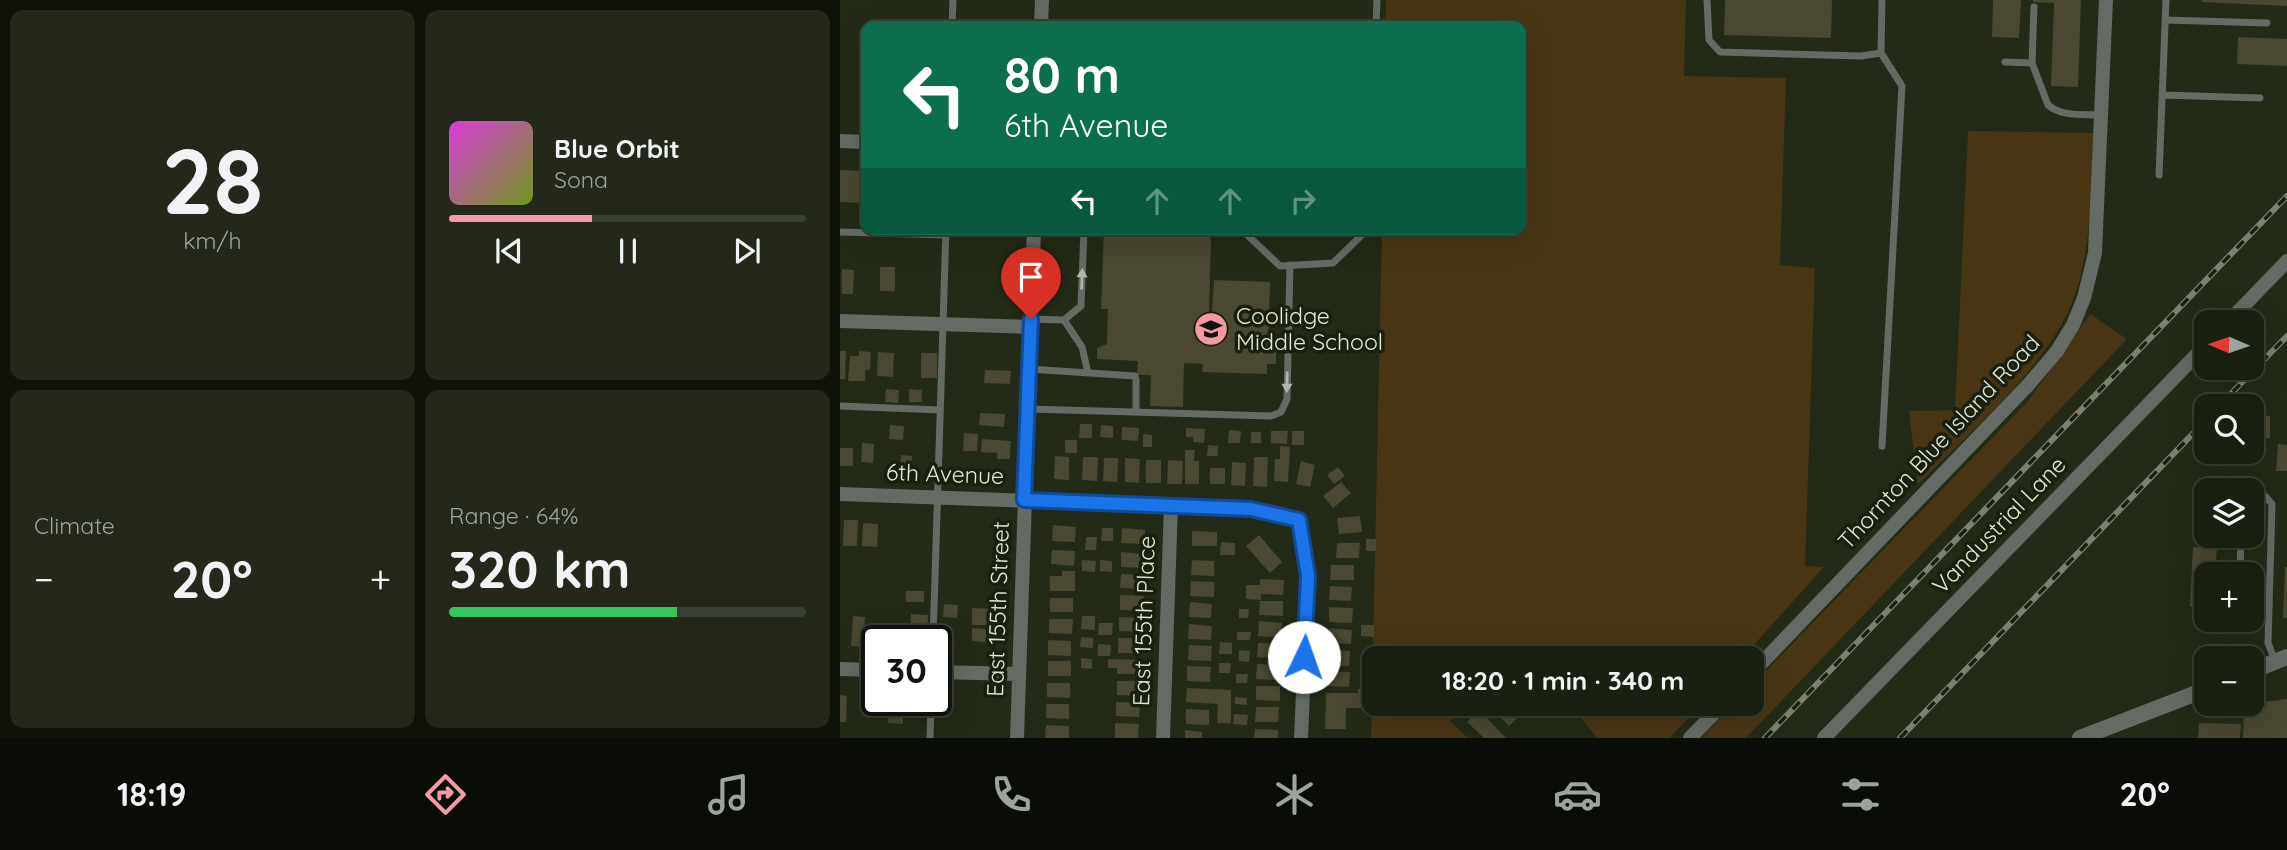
<!DOCTYPE html>
<html lang="en">
<head>
<meta charset="utf-8">
<style>
	:root { --surface:#1a2011; --page:#23281a; --text:#f1f3f6; --muted:#9fa39f; --line:#383e31; --accent:#f49aa5 }
	body { margin:0; font-family:Quicksand,sans-serif; background:var(--page); color:var(--text); height:100vh; display:flex; flex-direction:column; font-size:26px; white-space:nowrap }
	* { box-sizing:border-box; margin:0 }
	p { font-size:23px; color:var(--muted) }
	.icon { flex:none; width:38px; height:38px; fill:none; stroke:currentColor; stroke-width:2; stroke-linecap:round; stroke-linejoin:round }
	.map { position:relative; flex:1; overflow:hidden }
	.details { display:flex; flex-direction:column; gap:10px; padding:10px; background:#0e1209; width:840px }
	.details>* { flex:none }
	.hud { position:absolute; left:21px; top:21px; width:665px; height:214px; border-radius:14px; box-shadow:0 7px 28px #0002,0 0 0 2px var(--line); background:#0b6e4f; color:#fff; overflow:hidden }
	.needle { width:46px; rotate:272deg }
	.fabs { position:absolute; left:1354px; top:310px; display:grid; gap:14px }
	.fabs a { display:grid; place-items:center; width:70px; height:70px; border-radius:14px; background:var(--surface); box-shadow:0 7px 28px #0002,0 0 0 2px var(--line); font-size:35px }
	.speed { position:absolute; left:21px; top:625px; display:flex; gap:14px; font-size:35px; font-weight:700; text-align:center }
	.speed>* { display:grid; place-content:center; width:91px; height:91px; border-radius:50%; background:var(--surface); box-shadow:0 7px 28px #0002,0 0 0 2px var(--line); line-height:1 }
	.speed .limit { border:4px solid #111; border-radius:10px; background:#fff; color:#111 }
	.pin { position:absolute; display:grid; place-items:center; width:60px; height:60px; color:#fff; margin:-72px -30px; border-radius:50% 50% 50% 0; rotate:-45deg; box-shadow:0 0 7px #0007 }
	.pin .icon { rotate:45deg }
	.me { position:absolute; width:77px; margin:-38px; rotate:3deg; stroke-linejoin:round; filter:drop-shadow(0 0 5px #0008) }
	.turn { display:flex; align-items:center; gap:24px; height:147px; padding:0 28px; font-size:32px }
	.turn .icon { width:91px; height:91px; stroke-width:2.5 }
	.turn b { display:block; font-size:49px; line-height:60px }
	.lanes { display:flex; align-items:center; height:66px; padding:0 28px; background:#0003; justify-content:center; gap:35px; direction:ltr }
	.lanes .off { opacity:.35 }
	.big { font-size:52px; font-weight:700; line-height:1.1 }
	.details .tile { flex:1; display:flex; flex-direction:column; justify-content:center; gap:10px; min-width:0; padding:0 24px; border-radius:14px; background:var(--page) }
	.details .dial { align-items:center; gap:0 }
	.dial b { font-size:91px; line-height:1 }
	.song { display:flex; align-items:center; gap:21px }
	.cover { width:84px; height:84px; border-radius:10px; background:linear-gradient(135deg,hsl(300 70% 55%),hsl(80 70% 35%)) }
	.played { height:7px; border-radius:4px; background:linear-gradient(90deg,var(--accent) 40%,var(--line) 40%) }
	.keys { display:flex; justify-content:space-around; direction:ltr }
	.heat { display:flex; justify-content:space-between; align-items:center; font-size:38px; direction:ltr }
	.charge { height:10px; border-radius:5px; background:linear-gradient(90deg,#34c759 64%,var(--line) 0) }
	.details .tiles { flex:1; display:grid; gap:10px; grid-template-columns:repeat(2,1fr) }
	.trip { position:absolute; left:522px; top:646px; width:402px; height:70px; border-radius:14px; background:var(--surface); box-shadow:0 7px 28px #0002,0 0 0 2px var(--line); font-weight:700; line-height:70px; text-align:center }
	.dock { display:flex; height:112px; justify-content:space-around; align-items:center; background:#0a0d07; color:var(--muted) }
	.dock .icon { width:49px; height:49px }
	.dock .current { color:var(--accent) }
	.dock b { font-size:32px; color:var(--text) }
	main { display:flex; flex:1; min-height:0 }
	.map>svg:first-child { display:block }
</style>
</head>
<body>
<main>
<section class="details">
<div class="tiles">
<div class="tile dial"><b>28</b><p>km/h</p></div>
<div class="tile">
<div class="song"><i class="cover"></i><div><b>Blue Orbit</b><p>Sona</p></div></div>
<div class="played"></div>
<div class="keys"><svg class="icon" aria-label="previous" viewBox="0 0 24 24"><path d="M18 5L8 12l10 7zM5 5v14"/></svg><svg class="icon" aria-label="pause" viewBox="0 0 24 24"><path d="M8 5v14M16 5v14"/></svg><svg class="icon" aria-label="next" viewBox="0 0 24 24"><path d="M6 5l10 7-10 7zM19 5v14"/></svg></div>
</div>
<div class="tile"><p>Climate</p>
<div class="heat"><a>−</a><b class="big">20°</b><a>+</a></div>
</div>
<div class="tile"><p>Range · 64%</p><b class="big">320 km</b><div class="charge"></div></div>
</div>
</section>
<div class="map">
<svg width="1447" height="738" viewBox="0 0 1447 738">
	<rect width="100%" height="100%" fill="#232a17"/>
	<path fill="#483514" d="M546,0H846L844,76L946,78L940,265L975,268L965,566L984,567L902,658H694L686,649L677,658H534V704H629L610,721L628,738H531L542,229H681V26H546Z
		M1128,131L1253,133C1252,183 1252,233 1239,282C1220,357 1132,430 1078,485L1069,411L1115,410Z
		M1250,314L1287,339L906,738H861L894,704H912V685L1189,400Z
		M730,704H861L830,738H757Z"/>
	<path fill="#4a4732" d="M885,0H992L991,38L884,35Z
		M1153,0H1181L1179,38L1152,37Z
		M1193,0H1241L1238,87L1211,86L1214,3L1193,2Z
		M1362,0H1447V6L1362,2Z
		M1398,37L1447,39V66L1397,64Z
		M0,170L22,171L21,203L0,202Z
		M264,229H367L371,240L369,312H372L374,280L430,282L428,347H436V364H427V374L362,372L363,364L344,363L343,407L310,406L311,375H297L298,361L257,359V348L267,344L268,309H261Z
		M40,267H55V291H40Z
		M2,269L14,270L13,294H2Z
		M0,351H6L5,379H0Z
		M19,351L31,352L30,370H25V381H8L10,356H19Z
		M38,352L54,353L53,377L37,376Z
		M81,353H97V378H81Z
		M145,370L171,371L170,384L144,383Z
		M46,389L59,390L58,403L45,402Z
		M69,389L82,390V402H69Z
		M140,413L165,414L164,427L139,425Z
		M1421,416H1430V438H1421Z
		M240,424H252V438H239Z
		M50,425L64,426L63,440L49,439Z
		M261,425L273,426V438L260,437Z
		M282,427L299,428L298,441L282,440Z
		M346,428L365,429L364,443L353,442V437H346Z
		M389,430L401,431L400,443H388Z
		M431,431H448L447,444L431,443Z
		M452,431H464V445H452Z
		M411,432H421V443H411Z
		M124,433L138,434L137,451H123Z
		M303,434L312,435V447H303Z
		M142,439L171,441L170,459H157V453L141,452Z
		M225,440H237V453H225Z
		M22,443L34,444L33,463L21,462Z
		M1438,444L1447,445V471H1436Z
		M368,445L378,446V456H367Z
		M440,446L450,447L448,482L434,481L435,459H440Z
		M0,448H13V466H0Z
		M345,450H355L354,461H359V484H345Z
		M61,455L72,456L71,476L59,475Z
		M215,456L229,457V480L214,479Z
		M243,457H258L257,481L242,480Z
		M414,457H428L427,487L413,486Z
		M264,458H278L277,482L263,481Z
		M285,458L300,459L299,483L285,482Z
		M306,460H321V483H306Z
		M328,460L343,461L342,484H327Z
		M461,461L475,465L470,487L456,484Z
		M392,462L406,463L405,486L391,485Z
		M498,467L505,476L494,484L487,475Z
		M370,468H385V484H370Z
		M501,482L511,493L493,508L483,496Z
		M520,516L522,532L499,534L497,518Z
		M4,520H18L17,546H3Z
		M23,523L38,524L37,547L22,546Z
		M213,525L236,527L235,542L212,541Z
		M262,528H273V541H261Z
		M282,528L305,530L304,544L281,543Z
		M352,531L377,532V546H352Z
		M419,535L442,562L430,573L406,546Z
		M246,537H257L256,550H245Z
		M526,539H536V551H526Z
		M381,542L395,543V555H380Z
		M497,543H520L519,558H496Z
		M1353,547L1377,548L1375,574H1367V608L1350,607Z
		M212,550L235,551L234,566L211,564Z
		M281,552L305,554L304,568L281,567Z
		M242,560L256,561L255,572L242,571Z
		M260,560L272,561V572L260,571Z
		M352,560L374,561V576L351,575Z
		M491,565H514V580H490Z
		M1445,567H1447V618H1443Z
		M222,571H235V591H210V576H222Z
		M281,574L303,575V589L280,588Z
		M420,579L444,580L443,595L421,594V600L406,599V585H420Z
		M351,581L374,582V597L350,596Z
		M490,586L512,587L511,601L489,600Z
		M66,591H84V602H66Z
		M280,595L304,596L303,611L280,610Z
		M210,598H233V612H210Z
		M420,601H443V616L419,615Z
		M350,602L372,604L371,618L349,617Z
		M104,604L118,605L117,618L103,617Z
		M489,607L513,608L512,623L489,622Z
		M132,608L159,609V625H132Z
		M399,609H409L408,618H399Z
		M71,614L88,615L87,640H70Z
		M13,616L25,617L23,647L11,646Z
		M242,616H255V630L241,629Z
		M279,617L303,618L302,632L279,631Z
		M209,619H233L232,634L209,633Z
		M419,621L442,623V638L418,636Z
		M259,623H273L272,635H258Z
		M349,624L372,626L371,640L348,639Z
		M521,625H534V637L521,636Z
		M38,627L50,628V640H37Z
		M132,628L158,630V643L132,641Z
		M489,628L512,630L511,644L488,643Z
		M397,632H411L410,640H397Z
		M241,637L253,638V648L240,647Z
		M278,638H302L301,653H278Z
		M208,640L231,641V656L208,655Z
		M380,642L392,643V654H379Z
		M418,643L442,644L441,659L417,657Z
		M258,644L271,645L270,656H258Z
		M103,645H114V656H102Z
		M349,645L372,646L371,661L348,660Z
		M488,649L510,651L509,666L487,665Z
		M399,650L410,651L409,662L399,661Z
		M241,658L252,659V669L241,668Z
		M268,659L301,660V674H277V668H268Z
		M208,661H231V676H208Z
		M379,663H391L390,673H379Z
		M417,664L441,665L440,680L416,679Z
		M347,666L371,667L370,682L347,681Z
		M489,671L510,672L509,687L488,686Z
		M396,674H408L407,683H396Z
		M277,681H300V696L277,695Z
		M207,683H230V698L207,697Z
		M416,686H440V701L416,700Z
		M347,688L391,690V723H377L378,704L346,702Z
		M518,689L531,690V708H506V729H485L486,693H518Z
		M0,695L7,696L6,722H0Z
		M395,697L407,698V705L395,704Z
		M1447,699V738H1403L1404,708L1425,709V702Z
		M49,700H63V724L48,723Z
		M276,702L300,703L299,717L276,716Z
		M206,704H229V719L206,718Z
		M647,704H692L669,726Z
		M416,707H439L438,722H415Z
		M346,709L369,710V725L346,724Z
		M639,710L666,738H644L627,722Z
		M394,714L408,715L407,725L393,724Z
		M275,723L299,724L298,738H275Z
		M1359,723L1401,724L1400,738H1358Z
		M206,725L229,726V738H205Z
		M415,729L438,730V738H414Z
		M345,730L362,732V738H345Z"/>
	<g fill="none" stroke-linecap="round" stroke-linejoin="round">
		<path stroke="#636b64" stroke-width="7" d="M867,0L869,40L880,52L1021,56L1041,53L1042,0
			M1194,7L1192,63L1208,105C1222,117 1243,114 1260,115
			M1325,20L1427,23
			M112,26L113,0
			M536,26L537,0
			M1041,53L1062,86L1042,446
			M1165,62L1192,63
			M1322,95L1420,98
			M1319,175L1326,0
			M401,229L440,266L493,263L528,229
			M0,232L106,235
			M191,319L224,320L241,306L244,229
			M224,320L242,347L248,373
			M189,369L295,376L296,380V412
			M0,406L100,410
			M189,409L431,416L441,412L447,399L450,265
			M1412,496H1425L1432,504L1428,643L1435,661
			M1400,574L1401,536
			M1412,601H1429
			M93,640L106,229
			M90,738L91,700"/>
		<path stroke="#636b64" stroke-width="14" d="M201,26L202,0
			M0,141L26,142
			M0,321L191,327
			M1388,322L1447,261
			M0,494L410,509L459,520L468,576L461,738
			M0,669L37,670
			M96,672L179,674
			M912,673L1189,384L1217,351L1233,325L1244,298L1255,253L1266,0
			M177,738L194,229
			M323,738L331,505
			M850,738L883,704
			M984,738L1367,344"/>
		<path stroke="#636b64" stroke-width="16" d="M1412,671L1447,657
			M1240,738L1367,689"/>
		<g stroke="#7b8171" stroke-width="6">
			<path id="rail" d="M1379,406L1447,336
				M925,738L1447,196
				M1060,738L1367,419"/>
		</g>
		<use href="#rail" stroke="#1a200e" stroke-width="3.5" stroke-dasharray="10" stroke-linecap="butt"/>
	</g>
	<defs><path id="oneway-solid" d="M-6-.8H1V-3.2L6.5 0L1 3.2V.8H-6Z" transform="scale(1.75)"/></defs>
	<g fill="#afb5ab">
		<use href="#oneway-solid" transform="translate(242 279) rotate(-88)"/>
		<use href="#oneway-solid" transform="translate(447 382) rotate(91)"/>
	</g>
	<g fill="none" stroke-linecap="round" stroke-linejoin="round">
		<g stroke="#114b97" stroke-width="18">
			<path id="route" d="M191,319L184,500L411,509L459,520L468,576L464,657"/>
		</g>
		<use href="#route" stroke="#1a73e8" stroke-width="12"/>
	</g>
	<defs>
		<g id="school-disc" transform="scale(1.75)"><circle r="9.5" fill="#f49aa5" stroke="#1a200e"/><path d="M0-5L7-2L0 1L-7-2ZM-4 1L0 2.5L4 1V4Q0 6-4 4Z" fill="#111"/></g>
	</defs>
	<g fill-rule="evenodd">
		<use href="#school-disc" x="371" y="329"/>
	</g>
	<g text-anchor="middle" stroke-width="7" stroke-linejoin="round" paint-order="stroke">
		<g font-size="23" fill="#e1e6da" stroke="#1a200e" text-anchor="start">
			<text x="396" y="324">Coolidge<tspan x="396" dy="26">Middle School</tspan></text>
		</g>
		<g font-size="23" fill="#e1e6da" stroke="#1a200e">
			<text transform="translate(1099 442) rotate(-47)" y="8">Thornton Blue Island Road</text>
			<text transform="translate(105 474) rotate(2)" y="8">6th Avenue</text>
			<text transform="translate(1159 525) rotate(-46)" y="8">Vandustrial Lane</text>
			<text transform="translate(158 609) rotate(-88)" y="8">East 155th Street</text>
			<text transform="translate(304 621) rotate(-88)" y="8">East 155th Place</text>
		</g>
	</g>
</svg>
<div class="fabs">
<a><svg class="needle" viewBox="-14 -14 28 28"><path d="M0-13l5 13h-10z" fill="#e53935"/><path d="M0 13l5-13h-10z" fill="#9fa39f"/></svg></a>
<a><svg class="icon" aria-label="search" viewBox="0 0 24 24"><circle cx="10" cy="10" r="6"/><path d="M15 15l6 6"/></svg></a>
<a><svg class="icon" aria-label="layers" viewBox="0 0 24 24"><path d="M12 4l9 5-9 5-9-5zM3 14l9 5 9-5"/></svg></a>
<a>+</a>
<a>−</a>
</div>
<div class="speed"><div class="limit">30</div></div>
<div class="pin" style="left:191px;top:319px;background:#d93025"><svg class="icon" aria-label="arrive" viewBox="0 0 24 24"><path d="M6 21V4h12l-3 4 3 4H6"/></svg></div>
<svg class="me" style="left:464px;top:657px" viewBox="-20 -20 40 40"><circle r="19" fill="#fff"/><path d="M0-13L10 11 0 6-10 11z" fill="#1a73e8"/></svg>
<div class="trip">18:20 · 1 min · 340 m</div>
<div class="hud">
<div class="turn"><svg class="icon" aria-label="left" viewBox="0 0 24 24"><path d="M17 20v-9H6M10 6l-5 5 5 5"/></svg><div><b>80 m</b>6th Avenue</div></div>
<div class="lanes"><svg class="icon" aria-label="left" viewBox="0 0 24 24"><path d="M17 20v-9H6M10 6l-5 5 5 5"/></svg><svg class="icon off" aria-label="ahead" viewBox="0 0 24 24"><path d="M12 20V5M6 11l6-6 6 6"/></svg><svg class="icon off" aria-label="ahead" viewBox="0 0 24 24"><path d="M12 20V5M6 11l6-6 6 6"/></svg><svg class="icon off" aria-label="right" viewBox="0 0 24 24"><path d="M7 20v-9h11M14 6l5 5-5 5"/></svg></div>
</div>
</div>
</main>
<nav class="dock">
<b>18:19</b>
<svg class="icon current" aria-label="directions" viewBox="0 0 24 24"><path d="M12 3l9 9-9 9-9-9zM9 14v-3h6M13 9l2 2-2 2"/></svg>
<svg class="icon" aria-label="music" viewBox="0 0 24 24"><path d="M9 18V5l10-2v13"/><circle cx="6" cy="18" r="3"/><circle cx="16" cy="16" r="3"/></svg>
<svg class="icon" aria-label="phone" viewBox="0 0 24 24"><path d="M5 4h4l2 5-3 2q2 4 5 5l2-3 5 2v4C11 20 4 13 5 4z"/></svg>
<svg class="icon" aria-label="climate" viewBox="0 0 24 24"><path d="M12 3v18M4 7l16 10M4 17L20 7"/></svg>
<svg class="icon" aria-label="car" viewBox="0 0 24 24"><path d="M5 17H2v-5l4-1 3-4h7l3 4 3 1v5h-3M9 17h6M6 11h13"/><circle cx="7" cy="17" r="2"/><circle cx="17" cy="17" r="2"/></svg>
<svg class="icon" aria-label="filters" viewBox="0 0 24 24"><path d="M4 7h16M4 17h16"/><circle cx="9" cy="7" r="2"/><circle cx="15" cy="17" r="2"/></svg>
<b>20°</b>
</nav>
</body>
</html>
